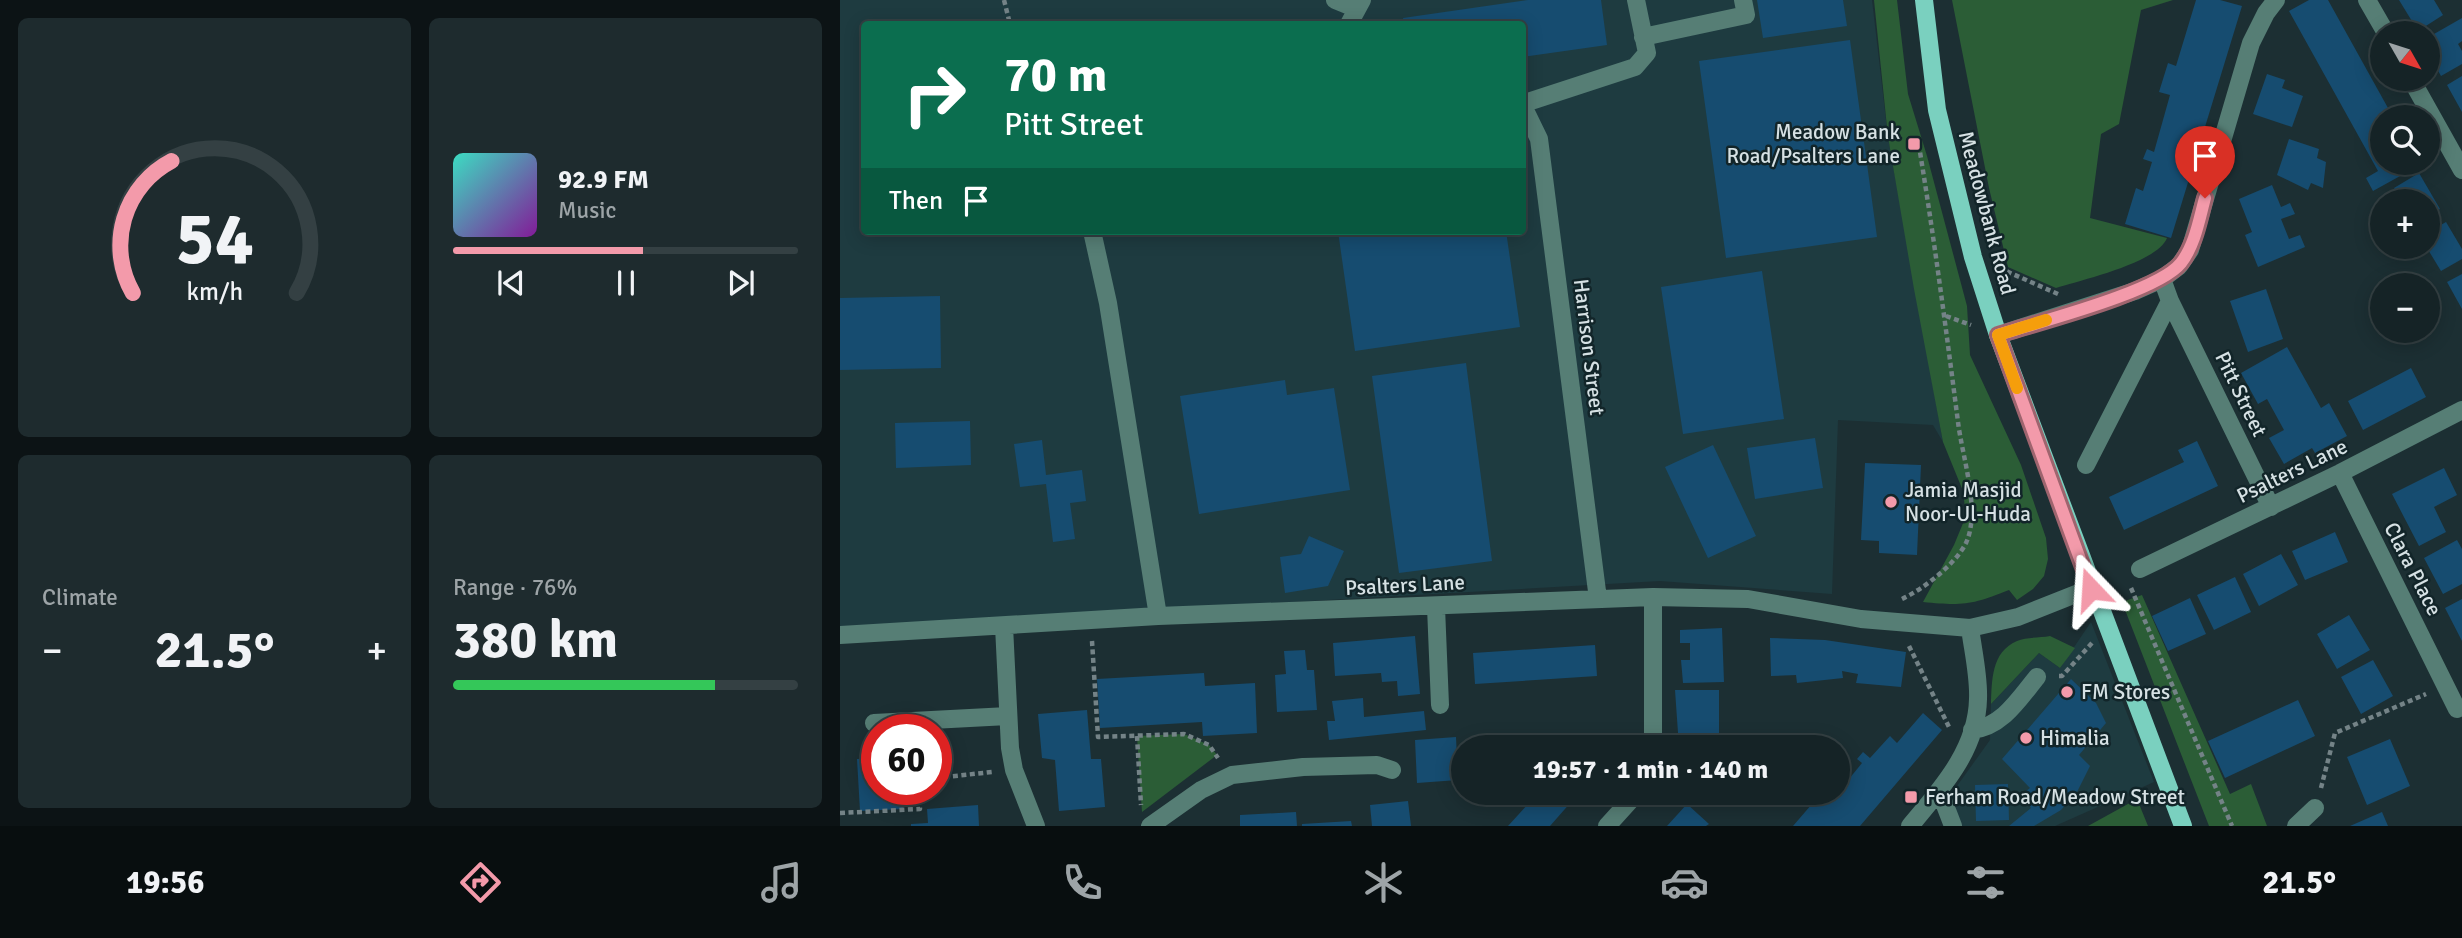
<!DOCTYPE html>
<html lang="en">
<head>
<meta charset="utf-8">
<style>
	:root { --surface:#152326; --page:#1e2b2e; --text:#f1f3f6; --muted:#9da4a7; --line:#344043; --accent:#f39aaa }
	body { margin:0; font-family:Signika,sans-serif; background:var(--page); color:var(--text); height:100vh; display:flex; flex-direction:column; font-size:26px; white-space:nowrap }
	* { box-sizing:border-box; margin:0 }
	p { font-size:23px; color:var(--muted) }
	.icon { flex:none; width:38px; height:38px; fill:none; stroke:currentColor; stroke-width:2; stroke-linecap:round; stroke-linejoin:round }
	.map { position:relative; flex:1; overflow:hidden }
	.drawer { display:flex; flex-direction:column; gap:18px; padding:18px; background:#0c1315; width:840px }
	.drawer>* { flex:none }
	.guide { position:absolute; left:21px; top:21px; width:665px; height:214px; border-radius:7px; box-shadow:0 4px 18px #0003,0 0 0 2px var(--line); background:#0b6e4f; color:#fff; overflow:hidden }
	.needle { width:46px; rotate:129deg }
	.fabs { position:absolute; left:1530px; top:21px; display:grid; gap:14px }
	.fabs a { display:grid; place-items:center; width:70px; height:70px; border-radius:50%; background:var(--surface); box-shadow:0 4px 18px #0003,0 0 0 2px var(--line); font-size:35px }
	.speed { position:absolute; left:21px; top:714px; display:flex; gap:14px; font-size:35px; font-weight:700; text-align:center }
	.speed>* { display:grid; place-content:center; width:91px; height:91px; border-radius:50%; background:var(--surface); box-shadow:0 4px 18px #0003,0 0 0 2px var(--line); line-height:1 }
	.speed .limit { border:10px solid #d22; background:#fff; color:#111 }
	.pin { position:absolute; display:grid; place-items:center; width:60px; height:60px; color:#fff; margin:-72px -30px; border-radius:50% 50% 50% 0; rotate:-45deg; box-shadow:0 0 7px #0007 }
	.pin .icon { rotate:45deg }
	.me { position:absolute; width:77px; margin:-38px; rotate:340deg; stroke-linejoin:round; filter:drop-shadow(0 0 5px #0008) }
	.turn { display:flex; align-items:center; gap:24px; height:147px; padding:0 28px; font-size:32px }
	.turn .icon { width:91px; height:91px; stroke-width:2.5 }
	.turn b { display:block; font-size:49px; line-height:60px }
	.then { display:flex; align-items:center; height:66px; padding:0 28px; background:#0003; gap:14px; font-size:26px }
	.big { font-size:52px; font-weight:800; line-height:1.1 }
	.drawer .card { flex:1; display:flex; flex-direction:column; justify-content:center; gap:10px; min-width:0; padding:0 24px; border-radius:10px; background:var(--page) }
	.drawer .dial { align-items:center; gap:0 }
	.dial svg { height:182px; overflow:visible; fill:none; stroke:var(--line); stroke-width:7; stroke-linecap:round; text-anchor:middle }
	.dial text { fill:var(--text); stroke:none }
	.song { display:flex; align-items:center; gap:21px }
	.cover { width:84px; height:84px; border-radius:10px; background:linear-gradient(135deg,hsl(170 70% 55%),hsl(290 70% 35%)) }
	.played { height:7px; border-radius:4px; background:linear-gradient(90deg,var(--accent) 55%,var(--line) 55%) }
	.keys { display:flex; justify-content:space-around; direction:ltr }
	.heat { display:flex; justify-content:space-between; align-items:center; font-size:38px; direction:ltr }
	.charge { height:10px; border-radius:5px; background:linear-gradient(90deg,#34c759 76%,var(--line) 0) }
	.drawer .tiles { flex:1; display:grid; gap:18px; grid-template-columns:repeat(2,1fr) }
	.trip { position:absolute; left:611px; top:735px; width:399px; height:70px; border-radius:35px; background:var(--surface); box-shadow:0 4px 18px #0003,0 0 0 2px var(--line); font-weight:800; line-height:70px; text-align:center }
	.dock { display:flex; height:112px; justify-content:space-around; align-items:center; background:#080e0f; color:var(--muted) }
	.dock .icon { width:49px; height:49px }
	.dock .selected { color:var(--accent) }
	.dock b { font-size:32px; color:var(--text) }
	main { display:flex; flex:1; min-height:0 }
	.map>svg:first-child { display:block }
</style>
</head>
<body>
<main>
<section class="drawer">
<div class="tiles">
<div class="card dial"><svg viewBox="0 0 100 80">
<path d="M14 69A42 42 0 1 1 86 69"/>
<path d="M14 69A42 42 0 0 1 31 11" stroke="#f39aaa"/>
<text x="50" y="56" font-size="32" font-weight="700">54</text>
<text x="50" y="72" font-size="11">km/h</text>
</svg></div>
<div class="card">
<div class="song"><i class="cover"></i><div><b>92.9 FM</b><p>Music</p></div></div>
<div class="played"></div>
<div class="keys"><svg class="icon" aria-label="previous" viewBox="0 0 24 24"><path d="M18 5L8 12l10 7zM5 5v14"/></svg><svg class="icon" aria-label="pause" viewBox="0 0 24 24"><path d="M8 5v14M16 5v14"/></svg><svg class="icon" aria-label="next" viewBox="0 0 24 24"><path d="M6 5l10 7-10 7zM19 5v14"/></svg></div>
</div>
<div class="card"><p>Climate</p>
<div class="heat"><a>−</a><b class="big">21.5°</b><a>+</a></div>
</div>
<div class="card"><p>Range · 76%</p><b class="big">380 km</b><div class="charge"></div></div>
</div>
</section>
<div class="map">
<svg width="1622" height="826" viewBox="0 0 1622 826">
	<rect width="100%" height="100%" fill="#1c2f33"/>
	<path fill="#1e3b40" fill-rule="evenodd" d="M0,0H1032L1048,137L1103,442L1093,425L998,420L992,594L820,581L0,628ZM24,24H682V231H24Z
		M1251,622L1314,782L1215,826H1115L1117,786L1150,740L1151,704L1199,653L1220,668Z"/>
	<path fill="#2b5d36" d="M1034,0H1057L1068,94L1087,156L1127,306L1130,355L1181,465L1206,538L1208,559L1204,576L1193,589L1177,600L1169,590C1132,605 1122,606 1083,602L1114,545L1126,516L1123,491L1103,442L1074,289L1048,137Z
		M1112,0H1333L1301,10L1279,124L1261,134L1250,218L1327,238C1317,263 1241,280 1216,288L1168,267L1149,188Z
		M1302,595L1390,794L1411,784L1427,826H1369L1282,602Z
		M1210,636L1235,648L1220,668L1199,653L1151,704C1152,681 1151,652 1177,641C1186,637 1200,638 1210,636Z
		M344,734L369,745L377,755L302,812L297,736Z
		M1297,799L1308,826H1248Z"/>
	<path fill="#164c70" d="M688,0H761L767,45L682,57V24H564L563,18Z
		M917,0H1003L1007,26L923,38Z
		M1356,0H1380L1402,6L1331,238L1285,224L1296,188L1303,191L1312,162L1303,159L1307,149L1314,152L1330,95L1319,92L1328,63L1336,66Z
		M1469,0H1488L1553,117H1542V163H1579L1580,165L1533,191L1526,178L1538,171L1449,11Z
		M1559,0H1594L1603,15L1578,31Z
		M1622,18V41L1618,44L1622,51V64L1601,76L1587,51V38Z
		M1010,40L1037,237L886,258L859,61Z
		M1427,74L1445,80L1442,88L1463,96L1452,127L1413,114Z
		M1622,76V112L1607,85Z
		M1449,139L1479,149L1477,158L1486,162L1483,188L1471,183L1468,190L1437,175Z
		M1579,173L1600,209L1587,217V201H1561L1554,188Z
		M1432,185L1441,207L1450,203L1455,214L1441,219L1449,239L1460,235L1465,247L1418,267L1405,235L1412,232L1399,199Z
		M1606,222L1622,249V259L1601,271L1587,248V233Z
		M498,231H666L680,327L515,351Z
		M922,271L944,419L843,434L821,287Z
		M1622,274V309L1607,282Z
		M1426,289L1443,339L1408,352L1390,301Z
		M100,296L101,368L0,370V298Z
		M1447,347L1481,408L1489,403L1507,436L1475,453L1472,448L1444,464L1429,438L1444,430L1427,399L1418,404L1401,373Z
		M626,363L652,561L559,573L532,376Z
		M1571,368L1586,397L1523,430L1508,401Z
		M445,380L447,395L494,388L510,490L359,514L340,396Z
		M130,421L131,465L56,468L55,423Z
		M975,438L983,488L915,499L907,448Z
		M202,440L206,475L242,470L246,501L230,503L235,539L213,542L206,484L180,487L174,444Z
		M1357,441L1378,486L1284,530L1269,497L1344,462L1338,450Z
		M873,445L916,536L868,558L825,467Z
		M1025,463L1081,465L1077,555L1039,553V541L1021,540Z
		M1604,468L1617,495L1594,507L1606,532L1579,546L1552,494Z
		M1495,532L1508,562L1465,580L1452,551Z
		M469,536L504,551L488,586L445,593L440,557L461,554Z
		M1617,540L1622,549V584L1603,594L1584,558Z
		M1441,554L1458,585L1419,606L1403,574Z
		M1395,577L1411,612L1374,630L1357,595Z
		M1350,598L1366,634L1328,651L1312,616Z
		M1622,599V641L1605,608Z
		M1509,615L1530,650L1497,669L1477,634Z
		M882,628L884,682L843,683L841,660H850V643H840V630Z
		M575,636L580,694L558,696L557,681L542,682L541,673L495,676L493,643Z
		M930,638L985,640L1066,652L1061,687L1016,683L1018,674L1002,671L1003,678L957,683L956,675L931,676Z
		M755,645L757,676L635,684L633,653Z
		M465,650L467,670H474L477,710L437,712L435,675L446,674L444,651Z
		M1533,660L1553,696L1521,714L1501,677Z
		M364,673L365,686L415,683L417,733L363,736L362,722L260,728L257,679Z
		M1231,679L1256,703L1266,723L1239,755L1250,766L1237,792L1221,810L1194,826H1169L1191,808L1181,795L1190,788L1162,759Z
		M835,690H879V747H839Z
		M523,698L524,717L584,711L586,730L489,740L487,721H495L492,701Z
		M1458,700L1475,736L1385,778L1368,741Z
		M247,710L251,759H261L265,807L219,811L215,760L202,758L198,714Z
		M1083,713L1102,730L1020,826H953L978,797L985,804L989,799L982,793H998V775L1002,769L1009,779L1022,763L1017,759L1023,752L1030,758L1050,736L1057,743Z
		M616,737L618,780L577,783L575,740Z
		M1550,739L1570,786L1527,805L1507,757Z
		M37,758V789H62L63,809L20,811L17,759Z
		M1168,784L1169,820L1136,821L1135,785Z
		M698,793H739L710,826H668Z
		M568,801L571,826H532L530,805Z
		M847,804L869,824L866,826H827Z
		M138,805L139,826H71V824L88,823L87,809Z
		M456,812L457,826H400V815Z
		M1542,812L1548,826H1510Z
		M511,821L512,826H462V824Z"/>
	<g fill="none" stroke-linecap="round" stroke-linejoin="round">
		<path stroke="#748387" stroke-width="4.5" stroke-dasharray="5 3.5" stroke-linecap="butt" d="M164,0L170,24
			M1159,268L1218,294
			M1106,316L1131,325
			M1291,588L1392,826
			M1062,599C1083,589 1115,565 1126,543C1141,511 1122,456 1118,422C1106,329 1094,237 1079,146L1081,142
			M252,641L258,737L344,734L369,745L378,758
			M1069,646L1110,729
			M1219,676H1222L1252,643
			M297,736L301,805
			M96,778L152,772
			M1481,788L1495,733L1586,694
			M0,813L80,809L79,789"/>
		<path stroke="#567e75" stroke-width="18" d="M495,0L517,9
			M1527,0L1546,33
			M509,24L522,0
			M803,37L906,15L903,0
			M1571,79L1622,170
			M252,231L268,303L318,616
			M1322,279L1330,301L1431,507
			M1158,335L1295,291L1322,279L1339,266L1350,250L1411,43L1426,13L1436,0
			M1246,465L1330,301
			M1500,473L1617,709
			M1300,569L1500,473L1622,410
			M813,597V747
			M758,599L699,139L682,104L795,67L807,53L796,0
			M596,607L600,705
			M164,626L170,748L174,770L196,826
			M0,635L318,616L813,597L908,599L1021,619L1130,628L1178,617L1251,588
			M34,723L168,716
			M1132,730C1162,727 1179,699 1197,677
			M1100,792L1113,826
			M310,826L361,790L392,775L463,767L537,765L552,770
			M767,826L797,793
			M1070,826C1101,789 1137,750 1138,699C1139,676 1133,651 1130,628
			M1456,826L1475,808"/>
		<path stroke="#7ad0bf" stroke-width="18" d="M1084,0L1097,110L1133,257L1158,335L1343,826"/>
	</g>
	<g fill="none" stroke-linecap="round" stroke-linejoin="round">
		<g stroke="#9e646e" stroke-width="18">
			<path id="route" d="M1251,589L1158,335C1198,322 1318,292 1341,263C1355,245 1359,220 1365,198"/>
		</g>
		<use href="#route" stroke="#f39aaa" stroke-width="12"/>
		<path stroke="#f59e0b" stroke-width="12" d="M1177,388L1158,335L1206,320"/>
	</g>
	<g fill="#f39aaa" stroke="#122529" stroke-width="2.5">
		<rect x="1067" y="137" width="14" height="14" rx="3.5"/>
		<circle cx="1051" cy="502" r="7"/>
		<circle cx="1227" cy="692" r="7"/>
		<circle cx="1186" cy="738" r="7"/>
		<rect x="1064" y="790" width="14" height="14" rx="3.5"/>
	</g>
	<g text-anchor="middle" stroke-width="5" stroke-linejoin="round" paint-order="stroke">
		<g font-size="21" fill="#d6e1e4" stroke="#122529" text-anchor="start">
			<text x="1060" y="139" text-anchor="end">Meadow Bank<tspan x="1060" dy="24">Road/Psalters Lane</tspan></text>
			<text x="1065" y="497">Jamia Masjid<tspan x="1065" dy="24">Noor-Ul-Huda</tspan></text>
			<text x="1241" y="699">FM Stores</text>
			<text x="1200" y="745">Himalia</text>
			<text x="1085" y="804">Ferham Road/Meadow Street</text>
		</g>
		<g font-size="21" fill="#d6e1e4" stroke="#122529">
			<text transform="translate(1147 213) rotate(75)" y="7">Meadowbank Road</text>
			<text transform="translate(749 347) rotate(83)" y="7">Harrison Street</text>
			<text transform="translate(1401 394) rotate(64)" y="7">Pitt Street</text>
			<text transform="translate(1452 471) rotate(-26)" y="7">Psalters Lane</text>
			<text transform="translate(1573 569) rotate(63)" y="7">Clara Place</text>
			<text transform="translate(565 585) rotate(-3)" y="7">Psalters Lane</text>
		</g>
	</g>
</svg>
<div class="fabs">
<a><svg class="needle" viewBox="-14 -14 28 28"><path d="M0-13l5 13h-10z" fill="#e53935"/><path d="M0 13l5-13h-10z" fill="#9da4a7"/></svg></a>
<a><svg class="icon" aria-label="search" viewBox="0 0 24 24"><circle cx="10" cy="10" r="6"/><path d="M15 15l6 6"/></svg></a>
<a>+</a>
<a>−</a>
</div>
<div class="speed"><div class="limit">60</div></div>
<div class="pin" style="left:1365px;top:198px;background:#d93025"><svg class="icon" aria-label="arrive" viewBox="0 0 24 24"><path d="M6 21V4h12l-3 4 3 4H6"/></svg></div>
<svg class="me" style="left:1251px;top:589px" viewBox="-20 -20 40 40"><path d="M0-17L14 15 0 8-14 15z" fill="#f39aaa" stroke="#fff" stroke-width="4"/></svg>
<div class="trip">19:57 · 1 min · 140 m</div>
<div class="guide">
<div class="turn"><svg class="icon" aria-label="right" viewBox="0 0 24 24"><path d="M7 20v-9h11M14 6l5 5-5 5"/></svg><div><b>70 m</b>Pitt Street</div></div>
<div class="then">Then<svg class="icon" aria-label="arrive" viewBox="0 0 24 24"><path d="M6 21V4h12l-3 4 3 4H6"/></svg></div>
</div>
</div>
</main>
<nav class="dock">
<b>19:56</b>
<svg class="icon selected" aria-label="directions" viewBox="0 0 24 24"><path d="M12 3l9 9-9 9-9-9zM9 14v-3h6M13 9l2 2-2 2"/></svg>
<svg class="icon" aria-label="music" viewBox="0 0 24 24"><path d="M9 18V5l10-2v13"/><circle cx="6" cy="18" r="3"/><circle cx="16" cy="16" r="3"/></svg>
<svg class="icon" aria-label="phone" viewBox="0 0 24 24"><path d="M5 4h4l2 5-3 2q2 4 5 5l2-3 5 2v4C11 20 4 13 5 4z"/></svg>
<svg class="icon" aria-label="climate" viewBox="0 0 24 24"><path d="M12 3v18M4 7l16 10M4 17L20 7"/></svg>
<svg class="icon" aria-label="car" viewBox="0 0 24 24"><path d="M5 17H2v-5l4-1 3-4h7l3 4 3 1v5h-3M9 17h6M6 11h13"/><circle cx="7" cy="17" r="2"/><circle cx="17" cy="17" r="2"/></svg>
<svg class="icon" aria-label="filters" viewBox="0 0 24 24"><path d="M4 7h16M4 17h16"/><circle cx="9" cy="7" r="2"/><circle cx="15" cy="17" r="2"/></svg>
<b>21.5°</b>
</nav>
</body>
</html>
